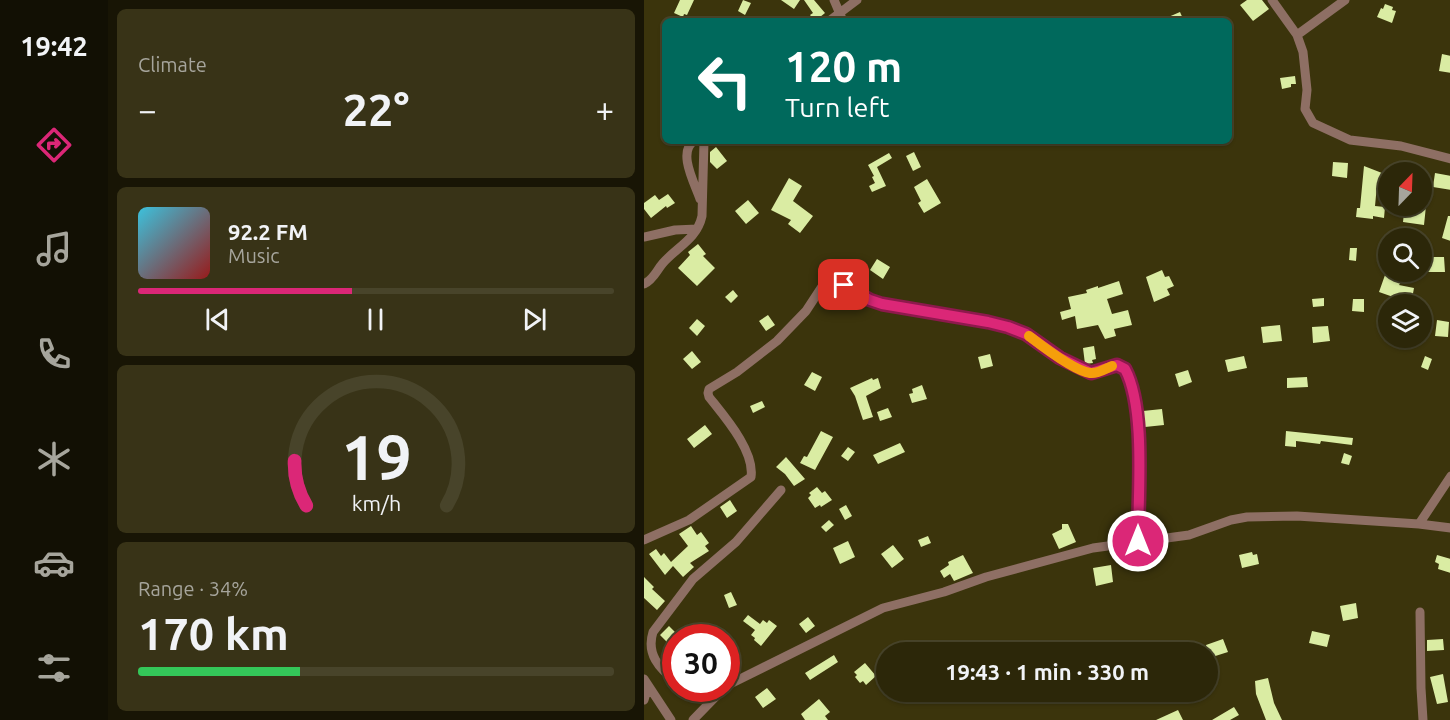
<!DOCTYPE html>
<html lang="en">
<head>
<meta charset="utf-8">
<style>
	:root { --surface:#2c2709; --page:#383317; --text:#f1f3f6; --muted:#a6a59c; --line:#48442a; --accent:#db2777 }
	body { margin:0; font-family:Ubuntu,sans-serif; background:var(--page); color:var(--text); height:100vh; display:flex; flex-direction:column; font-size:22px; white-space:nowrap }
	* { box-sizing:border-box; margin:0 }
	p { font-size:20px; color:var(--muted) }
	.icon { flex:none; width:33px; height:33px; fill:none; stroke:currentColor; stroke-width:2; stroke-linecap:round; stroke-linejoin:round }
	.map { position:relative; flex:1; overflow:hidden }
	.side { display:flex; flex-direction:column; gap:9px; padding:9px; background:#181505; width:536px }
	.side>* { flex:none }
	.top-card { position:absolute; left:18px; top:18px; width:570px; height:126px; border-radius:9px; box-shadow:0 2px 4px #0004,0 0 0 2px var(--line); background:#00695c; color:#fff; overflow:hidden }
	.needle { width:39px; rotate:23deg }
	.tools { position:absolute; left:734px; top:162px; display:grid; gap:12px }
	.tools a { display:grid; place-items:center; width:54px; height:54px; border-radius:50%; background:var(--surface); box-shadow:0 2px 4px #0004,0 0 0 2px var(--line); font-size:30px }
	.speed { position:absolute; left:18px; top:624px; display:flex; gap:12px; font-size:30px; font-weight:700; text-align:center }
	.speed>* { display:grid; place-content:center; width:78px; height:78px; border-radius:50%; background:var(--surface); box-shadow:0 2px 4px #0004,0 0 0 2px var(--line); line-height:1 }
	.speed .limit { border:9px solid #d22; background:#fff; color:#111 }
	.pin { position:absolute; display:grid; place-items:center; width:51px; height:51px; color:#fff; margin:-26px; border-radius:12px; box-shadow:0 3px 9px #0006 }
	.me { position:absolute; width:66px; margin:-33px; rotate:0deg; stroke-linejoin:round; filter:drop-shadow(0 0 4px #0008) }
	.turn { display:flex; align-items:center; gap:21px; height:126px; padding:0 24px; font-size:27px }
	.turn .icon { width:78px; height:78px; stroke-width:2.5 }
	.turn b { display:block; font-size:42px; line-height:51px }
	.big { font-size:45px; font-weight:600; line-height:1.1 }
	.side .card { flex:1; display:flex; flex-direction:column; justify-content:center; gap:9px; min-width:0; padding:0 21px; border-radius:9px; background:var(--page) }
	.side .dial { align-items:center; gap:0 }
	.dial svg { height:156px; overflow:visible; fill:none; stroke:var(--line); stroke-width:7; stroke-linecap:round; text-anchor:middle }
	.dial text { fill:var(--text); stroke:none }
	.song { display:flex; align-items:center; gap:18px }
	.cover { width:72px; height:72px; border-radius:9px; background:linear-gradient(135deg,hsl(190 70% 55%),hsl(0 70% 35%)) }
	.played { height:6px; border-radius:3px; background:linear-gradient(90deg,var(--accent) 45%,var(--line) 45%) }
	.keys { display:flex; justify-content:space-around; direction:ltr }
	.heat { display:flex; justify-content:space-between; align-items:center; font-size:33px; direction:ltr }
	.charge { height:9px; border-radius:4px; background:linear-gradient(90deg,#34c759 34%,var(--line) 0) }
	.trip { position:absolute; left:232px; top:642px; width:342px; height:60px; border-radius:30px; background:var(--surface); box-shadow:0 2px 4px #0004,0 0 0 2px var(--line); font-weight:600; line-height:60px; text-align:center }
	main { display:flex; flex:1; min-height:0 }
	.tabs { display:flex; flex-direction:column; width:108px; justify-content:space-around; align-items:center; background:#121004; color:var(--muted) }
	.tabs .icon { width:42px; height:42px }
	.tabs .selected { color:var(--accent) }
	.tabs b { font-size:27px; color:var(--text) }
	.map>svg:first-child { display:block }
</style>
</head>
<body>
<main>
<nav class="tabs">
<b>19:42</b>
<svg class="icon selected" aria-label="directions" viewBox="0 0 24 24"><path d="M12 3l9 9-9 9-9-9zM9 14v-3h6M13 9l2 2-2 2"/></svg>
<svg class="icon" aria-label="music" viewBox="0 0 24 24"><path d="M9 18V5l10-2v13"/><circle cx="6" cy="18" r="3"/><circle cx="16" cy="16" r="3"/></svg>
<svg class="icon" aria-label="phone" viewBox="0 0 24 24"><path d="M5 4h4l2 5-3 2q2 4 5 5l2-3 5 2v4C11 20 4 13 5 4z"/></svg>
<svg class="icon" aria-label="climate" viewBox="0 0 24 24"><path d="M12 3v18M4 7l16 10M4 17L20 7"/></svg>
<svg class="icon" aria-label="car" viewBox="0 0 24 24"><path d="M5 17H2v-5l4-1 3-4h7l3 4 3 1v5h-3M9 17h6M6 11h13"/><circle cx="7" cy="17" r="2"/><circle cx="17" cy="17" r="2"/></svg>
<svg class="icon" aria-label="filters" viewBox="0 0 24 24"><path d="M4 7h16M4 17h16"/><circle cx="9" cy="7" r="2"/><circle cx="15" cy="17" r="2"/></svg>
</nav>
<section class="side">
<div class="card"><p>Climate</p>
<div class="heat"><a>−</a><b class="big">22°</b><a>+</a></div>
</div>
<div class="card">
<div class="song"><i class="cover"></i><div><b>92.2 FM</b><p>Music</p></div></div>
<div class="played"></div>
<div class="keys"><svg class="icon" aria-label="previous" viewBox="0 0 24 24"><path d="M18 5L8 12l10 7zM5 5v14"/></svg><svg class="icon" aria-label="pause" viewBox="0 0 24 24"><path d="M8 5v14M16 5v14"/></svg><svg class="icon" aria-label="next" viewBox="0 0 24 24"><path d="M6 5l10 7-10 7zM19 5v14"/></svg></div>
</div>
<div class="card dial"><svg viewBox="0 0 100 80">
<path d="M14 69A42 42 0 1 1 86 69"/>
<path d="M14 69A42 42 0 0 1 8 46" stroke="#db2777"/>
<text x="50" y="56" font-size="32" font-weight="700">19</text>
<text x="50" y="72" font-size="11">km/h</text>
</svg></div>
<div class="card"><p>Range · 34%</p><b class="big">170 km</b><div class="charge"></div></div>
</section>
<div class="map">
<svg width="807" height="720" viewBox="0 0 807 720">
	<rect width="100%" height="100%" fill="#3b340c"/>
	<path fill="#daeca3" d="M36,0H50L43,15L40,14L39,17L30,13Z
		M99,0L107,3L101,15L94,11Z
		M137,0H156L150,9Z
		M160,0H170L181,13L171,21L166,15L169,13Z
		M603,0H618L625,9L609,21L596,5Z
		M741,4L749,7L748,10L752,11L748,23L733,17L737,8L739,9Z
		M536,12L540,21H515Z
		M798,54L807,56V73L795,71Z
		M651,76L652,84H647V87L638,89L636,78Z
		M72,147L83,161L73,169L66,162V152Z
		M270,152L277,167L269,171L262,156Z
		M245,153L248,158L233,167L242,186L228,192L225,186L231,183L228,177L230,176L224,165Z
		M689,162L704,163L703,178L688,176Z
		M720,166L738,173L733,185L731,206L741,207L740,218L729,216V219L712,217L713,208H716Z
		M791,173L807,176V190L789,187Z
		M145,178L158,186L149,201L169,216L156,233L144,224L147,220L127,210Z
		M283,179L297,203L280,213L274,203L277,201L270,187Z
		M24,194L31,203L23,208L22,206L7,218L0,209V203L11,195L15,200Z
		M104,200L115,213L102,224L91,211Z
		M774,206H782L780,225L759,222L760,213L773,214Z
		M804,216H807V241L798,238Z
		M54,244L62,254L59,256L71,268L53,286L34,268L46,255L44,252Z
		M706,248H713L712,261L705,260Z
		M782,257H800L801,272H782Z
		M233,259L246,267L239,279L226,270Z
		M518,270L521,277L525,276L530,286L523,289L526,295L510,302L502,277Z
		M741,275L757,282L755,285L770,288L767,304H754L755,299L735,292Z
		M475,281L479,294L463,299L468,314L484,310L488,325L470,329L472,336L461,339L454,325L433,329L431,316L418,320L416,312L427,309L424,297L443,293L442,290L454,286V288Z
		M89,290L94,296L87,303L81,297Z
		M680,298V306L669,307L668,299Z
		M709,299H720V312L708,311Z
		M124,315L131,325L122,331L115,321Z
		M53,319L61,326L53,336L45,328Z
		M793,320L805,322L804,337L791,336Z
		M636,325L638,341L619,343L617,327Z
		M684,326L686,341L669,343L668,327Z
		M450,346L452,359L448,360L449,363L441,364L439,348Z
		M48,351L57,362L48,369L39,359Z
		M346,354L349,366L337,369L334,357Z
		M600,356L603,368L584,372L581,360Z
		M781,356L788,359L784,370L777,367Z
		M544,370L548,382L535,387L531,374Z
		M168,372L178,377L171,391L160,385Z
		M663,377L664,387L643,388V378Z
		M228,378L229,380L234,378L237,388L222,396L229,417L219,420L211,396L206,388Z
		M278,385L283,399L268,403L265,394L269,393L268,389Z
		M118,401L121,407L109,413L106,406Z
		M244,408L248,417L236,421L233,412Z
		M518,409L520,425L501,427L499,411Z
		M61,425L68,434L50,448L43,439Z
		M177,431L189,437L171,470L156,463L160,456L163,457Z
		M642,431L709,438L708,445L677,441L676,444L652,441V447L641,446Z
		M256,443L261,452L234,464L229,455Z
		M204,447L211,452L204,461L197,456Z
		M700,453L708,456L705,465L697,463Z
		M142,457L161,479L150,486L141,474L132,467Z
		M173,487L178,493L181,491L188,500L177,507L176,505L171,508L164,498L167,495L165,493Z
		M86,500L93,511L83,518L76,507Z
		M202,505L208,516L201,520L195,509Z
		M185,520L190,525L182,532L177,527Z
		M418,524H424L432,542L415,549L408,534L418,529Z
		M47,526L53,535L57,532L65,543L61,546L65,551L46,563L50,567L39,577L29,566L21,575L5,554L12,549L17,556L20,553L27,562L44,546L35,534Z
		M284,536L287,543L277,547L274,540Z
		M204,541L211,557L196,564L189,548Z
		M249,545L260,559L248,568L237,554Z
		M608,552L609,555L613,554L615,564L598,568L595,555Z
		M319,555L329,573L310,581L306,574L300,578L296,571L305,565L304,562Z
		M793,555L807,559V573L794,569L795,564L791,562Z
		M467,565L469,582L452,586L449,568Z
		M0,577L10,587L8,589L21,601L13,610L0,598Z
		M87,592L93,605L85,608L80,595Z
		M712,603L714,618L699,621L696,606Z
		M104,615L116,624L119,620L123,623L125,620L133,626L117,646L110,640L111,638L107,635L111,630L99,621Z
		M164,617L171,626L162,633L155,624Z
		M25,626L32,633V645L26,640L23,642L16,635Z
		M74,628L78,638H51Z
		M668,631L686,635L683,647L665,643Z
		M579,639L584,652L565,658L562,645Z
		M799,639L800,650L783,651V640Z
		M190,655L194,662L166,680L161,673Z
		M221,663L232,676L222,685L219,681L216,683L211,677L213,675L210,672Z
		M799,674L804,702L793,704L786,677Z
		M624,678L630,703L638,720H622L612,694L611,681Z
		M123,688L132,699L119,708L111,697Z
		M175,699L186,712L181,716L184,720H161L157,714Z
		M590,707L595,715L586,720H568Z
		M534,710L539,720H512Z"/>
	<g fill="none" stroke-linecap="round" stroke-linejoin="round">
		<path stroke="#8e6f64" stroke-width="9" d="M190,0L199,21
			M628,0L653,35L659,52L663,90L661,109L669,123L706,140L757,146L807,159
			M185,21L213,0
			M653,35L701,0
			M50,141C33,152 51,184 56,199
			M0,237L31,230L53,229
			M0,284C10,279 12,271 19,263C33,247 53,239 58,216L60,141
			M775,524L807,476
			M0,540L45,520L107,477C111,451 80,416 65,397L64,393L65,389L93,372L133,341L162,311L181,282L187,278C206,286 220,300 240,305C286,316 337,313 380,333C398,342 428,372 447,373C456,374 464,367 473,365L481,369C502,410 494,494 494,541
			M776,612L777,688L779,720
			M0,679L27,720
			M32,682C15,668 2,654 9,632L49,579L92,542L137,490
			M82,686L239,608L300,592L342,577L449,548L545,535L587,520L603,517L653,516L775,524L807,528
			M41,688H58
			M0,700L4,686
			M49,720L80,688"/>
	</g>
	<g fill="none" stroke-linecap="round" stroke-linejoin="round">
		<g stroke="#8e194d" stroke-width="15">
			<path id="route" d="M200,285L226,300L238,304L344,322L364,327L382,334L416,358L447,373L473,365L481,369C502,408 494,495 494,541"/>
		</g>
		<use href="#route" stroke="#db2777" stroke-width="10"/>
		<path stroke="#f59e0b" stroke-width="10" d="M385,336C398,346 430,371 446,373C454,374 461,369 468,366"/>
	</g>
</svg>
<div class="tools">
<a><svg class="needle" viewBox="-14 -14 28 28"><path d="M0-13l5 13h-10z" fill="#e53935"/><path d="M0 13l5-13h-10z" fill="#a6a59c"/></svg></a>
<a><svg class="icon" aria-label="search" viewBox="0 0 24 24"><circle cx="10" cy="10" r="6"/><path d="M15 15l6 6"/></svg></a>
<a><svg class="icon" aria-label="layers" viewBox="0 0 24 24"><path d="M12 4l9 5-9 5-9-5zM3 14l9 5 9-5"/></svg></a>
</div>
<div class="speed"><div class="limit">30</div></div>
<div class="pin" style="left:200px;top:285px;background:#d93025"><svg class="icon" aria-label="arrive" viewBox="0 0 24 24"><path d="M6 21V4h12l-3 4 3 4H6"/></svg></div>
<svg class="me" style="left:494px;top:541px" viewBox="-20 -20 40 40"><circle r="17" fill="#db2777" stroke="#fff" stroke-width="3"/><path d="M0-11L8 9 0 5-8 9z" fill="#fff"/></svg>
<div class="trip">19:43 · 1 min · 330 m</div>
<div class="top-card">
<div class="turn"><svg class="icon" aria-label="left" viewBox="0 0 24 24"><path d="M17 20v-9H6M10 6l-5 5 5 5"/></svg><div><b>120 m</b>Turn left</div></div>
</div>
</div>
</main>
</body>
</html>
